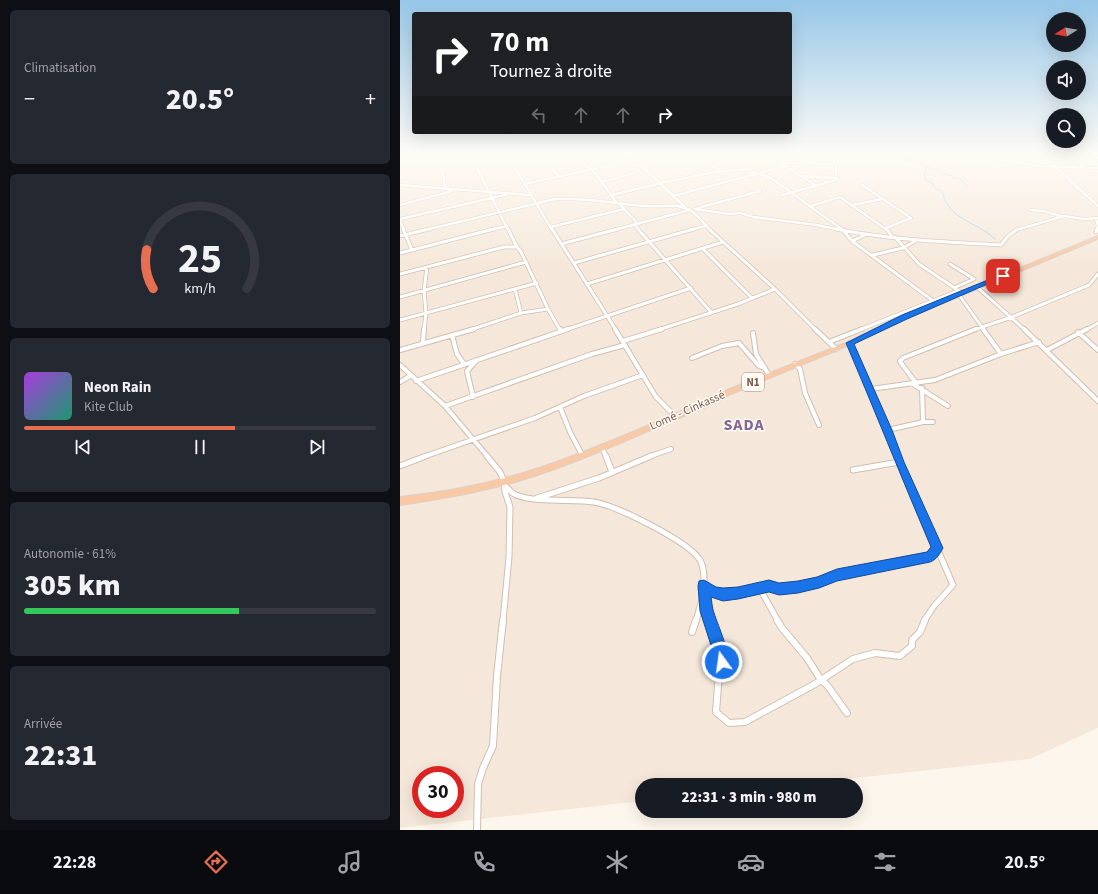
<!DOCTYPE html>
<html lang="fr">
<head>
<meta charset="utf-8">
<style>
	:root { --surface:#171b24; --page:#242831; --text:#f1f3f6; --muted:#9ea1a6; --line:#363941; --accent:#e76f51 }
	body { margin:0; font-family:"Source Sans 3",sans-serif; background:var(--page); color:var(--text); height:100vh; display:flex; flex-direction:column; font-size:15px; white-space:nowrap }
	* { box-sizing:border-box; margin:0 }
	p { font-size:13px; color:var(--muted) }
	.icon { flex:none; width:22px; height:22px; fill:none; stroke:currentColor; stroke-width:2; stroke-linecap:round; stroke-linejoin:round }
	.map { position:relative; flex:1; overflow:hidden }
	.details { display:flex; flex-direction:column; gap:10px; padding:10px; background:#0d0f14; width:400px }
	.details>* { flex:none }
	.banner { position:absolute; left:12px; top:12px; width:380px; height:122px; border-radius:4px; box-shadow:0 4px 16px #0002; background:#202124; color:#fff; overflow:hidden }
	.needle { width:26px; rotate:259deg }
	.fabs { position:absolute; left:646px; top:12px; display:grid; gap:8px }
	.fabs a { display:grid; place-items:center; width:40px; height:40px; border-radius:50%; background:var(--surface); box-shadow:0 4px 16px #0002; font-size:20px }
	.speed { position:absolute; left:12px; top:766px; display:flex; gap:8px; font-size:20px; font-weight:700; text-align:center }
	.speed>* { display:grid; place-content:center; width:52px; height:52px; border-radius:50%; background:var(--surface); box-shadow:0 4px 16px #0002; line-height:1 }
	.speed .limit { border:6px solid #d22; background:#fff; color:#111 }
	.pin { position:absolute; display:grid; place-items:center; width:34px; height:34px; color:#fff; margin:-17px; border-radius:8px; box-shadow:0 2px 6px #0006 }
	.me { position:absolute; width:44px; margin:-22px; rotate:346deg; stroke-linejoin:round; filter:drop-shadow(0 0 3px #0008) }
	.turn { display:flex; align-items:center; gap:14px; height:84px; padding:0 12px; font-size:18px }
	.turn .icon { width:52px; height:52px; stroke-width:2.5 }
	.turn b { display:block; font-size:28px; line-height:34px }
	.lanes { display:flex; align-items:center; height:38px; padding:0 12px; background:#0003; justify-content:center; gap:20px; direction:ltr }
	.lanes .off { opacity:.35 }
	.big { font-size:30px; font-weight:800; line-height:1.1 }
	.details .tile { flex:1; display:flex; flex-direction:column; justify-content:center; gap:6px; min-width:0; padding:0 14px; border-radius:6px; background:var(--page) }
	.details .dial { align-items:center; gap:0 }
	.dial svg { height:104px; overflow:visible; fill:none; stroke:var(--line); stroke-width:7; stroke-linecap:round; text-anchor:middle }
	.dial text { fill:var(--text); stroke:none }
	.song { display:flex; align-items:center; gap:12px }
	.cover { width:48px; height:48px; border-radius:6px; background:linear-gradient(135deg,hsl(280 70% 55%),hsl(160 70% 35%)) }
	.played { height:4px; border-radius:2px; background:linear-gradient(90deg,var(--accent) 60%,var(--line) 60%) }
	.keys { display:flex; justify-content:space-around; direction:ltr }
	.heat { display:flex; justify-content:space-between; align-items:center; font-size:22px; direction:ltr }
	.charge { height:6px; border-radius:3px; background:linear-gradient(90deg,#34c759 61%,var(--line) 0) }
	.trip { position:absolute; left:235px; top:778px; width:228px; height:40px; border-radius:20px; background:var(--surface); box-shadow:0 4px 16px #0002; font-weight:800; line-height:40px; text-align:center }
	.menu { display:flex; height:64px; justify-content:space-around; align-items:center; background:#090b0e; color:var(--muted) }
	.menu .icon { width:28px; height:28px }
	.menu .on { color:var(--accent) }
	.menu b { font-size:18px; color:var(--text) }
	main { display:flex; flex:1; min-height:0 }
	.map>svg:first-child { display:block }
</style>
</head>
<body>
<main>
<section class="details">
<div class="tile"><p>Climatisation</p>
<div class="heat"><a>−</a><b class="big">20.5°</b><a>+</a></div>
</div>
<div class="tile dial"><svg viewBox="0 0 100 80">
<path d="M14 69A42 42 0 1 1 86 69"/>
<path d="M14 69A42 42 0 0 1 9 39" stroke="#e76f51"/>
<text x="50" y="56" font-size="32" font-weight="700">25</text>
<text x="50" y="72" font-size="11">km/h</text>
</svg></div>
<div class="tile">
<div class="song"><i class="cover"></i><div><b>Neon Rain</b><p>Kite Club</p></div></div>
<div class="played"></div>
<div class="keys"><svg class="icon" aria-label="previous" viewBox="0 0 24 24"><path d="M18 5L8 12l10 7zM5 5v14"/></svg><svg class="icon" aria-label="pause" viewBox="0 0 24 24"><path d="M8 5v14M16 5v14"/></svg><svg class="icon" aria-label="next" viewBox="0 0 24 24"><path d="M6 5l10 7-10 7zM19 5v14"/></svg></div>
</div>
<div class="tile"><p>Autonomie · 61%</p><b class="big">305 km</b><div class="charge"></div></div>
<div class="tile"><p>Arrivée</p><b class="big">22:31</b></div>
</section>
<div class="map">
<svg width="698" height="830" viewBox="0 0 698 830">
	<rect width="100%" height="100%" fill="#fdf6ec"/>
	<path fill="#f5e8da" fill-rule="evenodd" d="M0,152H698V728L630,759L392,785H242V801L0,828ZM21,775H55V809H21Z"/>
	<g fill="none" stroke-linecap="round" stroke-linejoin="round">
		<path stroke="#a5d3da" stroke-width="1" d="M494,152L507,160L516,161L527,167L524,175L526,180L534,184L532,185L538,190L542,191C549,221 575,220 595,239
			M527,167L562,180L567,187"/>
		<g stroke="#d1beb0" stroke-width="3.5">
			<path id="minor-far4" d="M34,152L43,174L45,189
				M104,152C122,177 136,204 152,230
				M139,152L159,177
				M172,152L196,174L216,202
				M197,152L210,165
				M227,152L285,207
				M258,152L266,162L283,174
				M295,152L313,167L319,169
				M329,152L352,171L371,178L443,230
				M584,152L589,158
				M607,152L641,154
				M639,152L698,206
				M666,152L685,168
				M691,152L698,158
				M365,153L417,186
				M525,155L589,158L640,166L698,168
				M71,156L108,230
				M38,159L75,152
				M381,163L435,164
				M414,164L418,158
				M401,176L437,178
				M202,182L234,173
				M261,183L315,172L349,169
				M124,184L236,160
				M0,185L130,195
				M462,185L511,218L486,228
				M212,195L261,183
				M382,195L436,180V165L430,152
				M273,196L385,166
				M0,205L52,191
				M452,205L482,199
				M411,206L440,197L487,230
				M298,208L360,191
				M224,209L237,223
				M295,209L329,214L341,213L353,217L417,225L441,230
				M630,210L644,211L660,216
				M0,219L105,195
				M696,219L698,226L697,230
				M0,221L4,230
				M234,224L239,230
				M151,227L224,209L219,203
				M25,230L155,199C186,197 214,204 245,206C259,207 274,203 288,209C297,212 303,224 310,230
				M90,230L107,226
				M214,230L290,210
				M291,230L305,226
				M616,230L664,216L684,219L698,218"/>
		</g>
		<g stroke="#d1beb0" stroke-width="4.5">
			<path id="minor-far3" d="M3,229L12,250
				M108,229L117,247
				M152,229L216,330
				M238,229L311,312
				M309,229L375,289L416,330
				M436,229C491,240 546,242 601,245L608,236L618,229
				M442,229L452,241L532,300
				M487,229L492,237
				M696,232L697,229
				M0,236L29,229
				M495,237L519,264L562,293
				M452,241L465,235
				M161,244L218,229
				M303,249L352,298
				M0,253L94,229
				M473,255L503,248L517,240
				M174,263L294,229
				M550,264L574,279L554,288
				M0,274L104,247H117L121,252L148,309L160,330
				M187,284L323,242
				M577,287L625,330
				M115,289L121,313
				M559,295L584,330
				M0,297L126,262
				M0,320L137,283
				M24,330L26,313L24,291L27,267
				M70,330L121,313L148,309
				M165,330L291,288
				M258,330L338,304L375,289
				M459,330L558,291
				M573,330L612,317L689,285L698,274
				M686,330L698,323"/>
		</g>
		<g stroke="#d1beb0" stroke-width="6">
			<path id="minor-far2" d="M160,329L161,331
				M215,329L256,397L275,416
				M415,329L436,349
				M583,329L601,354
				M624,329L698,401
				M678,332L698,350
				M353,333L356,354L369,375
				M52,335L57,354L64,364
				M223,341L262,329
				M23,342L24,329
				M429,342L462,329
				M450,343L488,430L497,457
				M0,350L74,329
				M647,350L687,329
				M292,358L322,346L339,343L359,366L365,368
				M395,364L400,369L405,393L419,425
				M0,365L45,406L88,457
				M16,381L168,329
				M0,382L10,376
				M516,383L501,363L500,361L503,358L576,329
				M513,384L548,406
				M522,388L523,422
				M471,389L535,380L601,354L639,342
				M73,397L67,371L76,361
				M45,406L192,354L225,345
				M160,407L170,432L182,455
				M488,430L523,422H533
				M202,447L206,457
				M23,457L135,418L184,396L243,375
				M248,457L271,449"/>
		</g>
		<g stroke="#d1beb0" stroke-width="7">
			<path id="minor-far1" d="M87,456L100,472L104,481L105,492L110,507L109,557L103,621
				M206,456L212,472
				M497,456L537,548
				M0,466L26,456
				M453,470L499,462
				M104,485C108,488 111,493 116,495C137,503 171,499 194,502C217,506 288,541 300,560C305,568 304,579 304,587
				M137,498L199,478L251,456
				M359,587L378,621
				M296,621L303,596
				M310,621L307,611L304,586L313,592L327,594L369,586L379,589L398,587L419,582L437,575L530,557L537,548
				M524,621L534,606L553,585L537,548"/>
		</g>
		<g stroke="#d1beb0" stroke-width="8">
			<path id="minor" d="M310,620L322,662L318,685L316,712L329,723L345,722L415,684L453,659L475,653L500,656L512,646V640L520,632L525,620
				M377,620L382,628L407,658L421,680L427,685L447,713
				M292,632L296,620
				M77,830L78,784L83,768L93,746L97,676L103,620"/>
		</g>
		<g stroke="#dad1cd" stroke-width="2">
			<path id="trunk" d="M698,236V239L507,318L452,344L331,394L313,404C250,429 187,460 122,480C82,492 41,499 0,505V497C47,492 94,483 139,468C197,449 252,423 309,400L327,390L448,342L503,316Z"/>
		</g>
		<use href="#minor-far4" stroke="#fff" stroke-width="2.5"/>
		<use href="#minor-far3" stroke="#fff" stroke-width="3"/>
		<use href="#minor-far2" stroke="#fff" stroke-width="4"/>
		<use href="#minor-far1" stroke="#fff" stroke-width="5"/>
		<use href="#minor" stroke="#fff" stroke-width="6"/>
		<use href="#trunk" fill="#f9c8a4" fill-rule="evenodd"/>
	</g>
	<linearGradient id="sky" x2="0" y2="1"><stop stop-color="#97c7e8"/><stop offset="0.57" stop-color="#fefbf6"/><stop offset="1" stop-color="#fefbf6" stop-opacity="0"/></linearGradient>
	<rect width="698" height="268" fill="url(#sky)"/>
	<path fill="#1a73e8" stroke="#114b97" d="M600,275L606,276L507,319L454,344L492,430L504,462L543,548C540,554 536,560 530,562L437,581L419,588L398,593L379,595L369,592L338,599L323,601L311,597C312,602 312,608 314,613C318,626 332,655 327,667L322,669L318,667L300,611L298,586L299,581L304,580L316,587L323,588L338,587L369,580L379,583L398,581L417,577L437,569L527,552L531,547C502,479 475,411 446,343L502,315Z"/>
	<g text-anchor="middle" stroke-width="3" stroke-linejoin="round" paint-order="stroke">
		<rect fill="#fffaf3" stroke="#a28b7f" stroke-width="1" x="342" y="373" width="22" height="18" rx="3"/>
		<g font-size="11" font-weight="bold" fill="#7a5c4d">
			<text x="353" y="386">N1</text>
		</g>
		<g font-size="12" fill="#7a5c4d" stroke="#fffaf3">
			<text transform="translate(287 410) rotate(-24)" y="4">Lomé - Cinkassé</text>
		</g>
		<g font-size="16" font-weight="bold" letter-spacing="1" fill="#846695" stroke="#fffaf3">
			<text x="344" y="430">SADA</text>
		</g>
	</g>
</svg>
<div class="fabs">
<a><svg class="needle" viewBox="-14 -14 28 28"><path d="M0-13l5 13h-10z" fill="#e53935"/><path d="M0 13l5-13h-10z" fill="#9ea1a6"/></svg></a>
<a><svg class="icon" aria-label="sound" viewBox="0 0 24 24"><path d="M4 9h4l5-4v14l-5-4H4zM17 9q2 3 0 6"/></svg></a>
<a><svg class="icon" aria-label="search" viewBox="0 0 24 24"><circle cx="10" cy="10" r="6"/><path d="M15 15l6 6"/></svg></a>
</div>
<div class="speed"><div class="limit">30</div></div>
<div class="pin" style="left:603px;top:276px;background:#d93025"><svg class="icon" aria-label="arrive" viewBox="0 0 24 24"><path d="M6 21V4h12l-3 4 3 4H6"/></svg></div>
<svg class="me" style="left:322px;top:662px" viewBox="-20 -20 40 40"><circle r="17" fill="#1a73e8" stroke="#fff" stroke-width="3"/><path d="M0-11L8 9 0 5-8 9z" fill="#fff"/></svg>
<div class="trip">22:31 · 3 min · 980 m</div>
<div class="banner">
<div class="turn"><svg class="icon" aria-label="right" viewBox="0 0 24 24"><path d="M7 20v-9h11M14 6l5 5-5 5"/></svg><div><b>70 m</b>Tournez à droite</div></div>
<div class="lanes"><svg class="icon off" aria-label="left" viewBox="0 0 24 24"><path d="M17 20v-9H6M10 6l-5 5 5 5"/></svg><svg class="icon off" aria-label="ahead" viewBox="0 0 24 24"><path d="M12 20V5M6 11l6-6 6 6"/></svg><svg class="icon off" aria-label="ahead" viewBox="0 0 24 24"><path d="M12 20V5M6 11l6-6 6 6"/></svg><svg class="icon" aria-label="right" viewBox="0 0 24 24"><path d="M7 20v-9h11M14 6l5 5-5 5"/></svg></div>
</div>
</div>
</main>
<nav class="menu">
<b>22:28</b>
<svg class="icon on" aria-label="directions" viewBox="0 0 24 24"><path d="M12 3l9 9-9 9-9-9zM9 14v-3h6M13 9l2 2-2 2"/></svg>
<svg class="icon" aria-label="music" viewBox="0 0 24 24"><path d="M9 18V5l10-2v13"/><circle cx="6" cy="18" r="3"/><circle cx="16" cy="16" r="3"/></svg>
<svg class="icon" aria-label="phone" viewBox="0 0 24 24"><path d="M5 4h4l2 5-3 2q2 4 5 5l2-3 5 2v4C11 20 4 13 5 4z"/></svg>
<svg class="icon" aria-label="climate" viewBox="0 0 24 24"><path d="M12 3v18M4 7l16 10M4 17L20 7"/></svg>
<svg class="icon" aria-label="car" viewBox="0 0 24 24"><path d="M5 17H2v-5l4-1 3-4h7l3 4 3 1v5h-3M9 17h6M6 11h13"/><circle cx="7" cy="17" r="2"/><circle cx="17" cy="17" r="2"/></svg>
<svg class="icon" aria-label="filters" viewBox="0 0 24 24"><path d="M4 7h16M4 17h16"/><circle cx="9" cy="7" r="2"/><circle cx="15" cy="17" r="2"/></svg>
<b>20.5°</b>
</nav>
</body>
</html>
